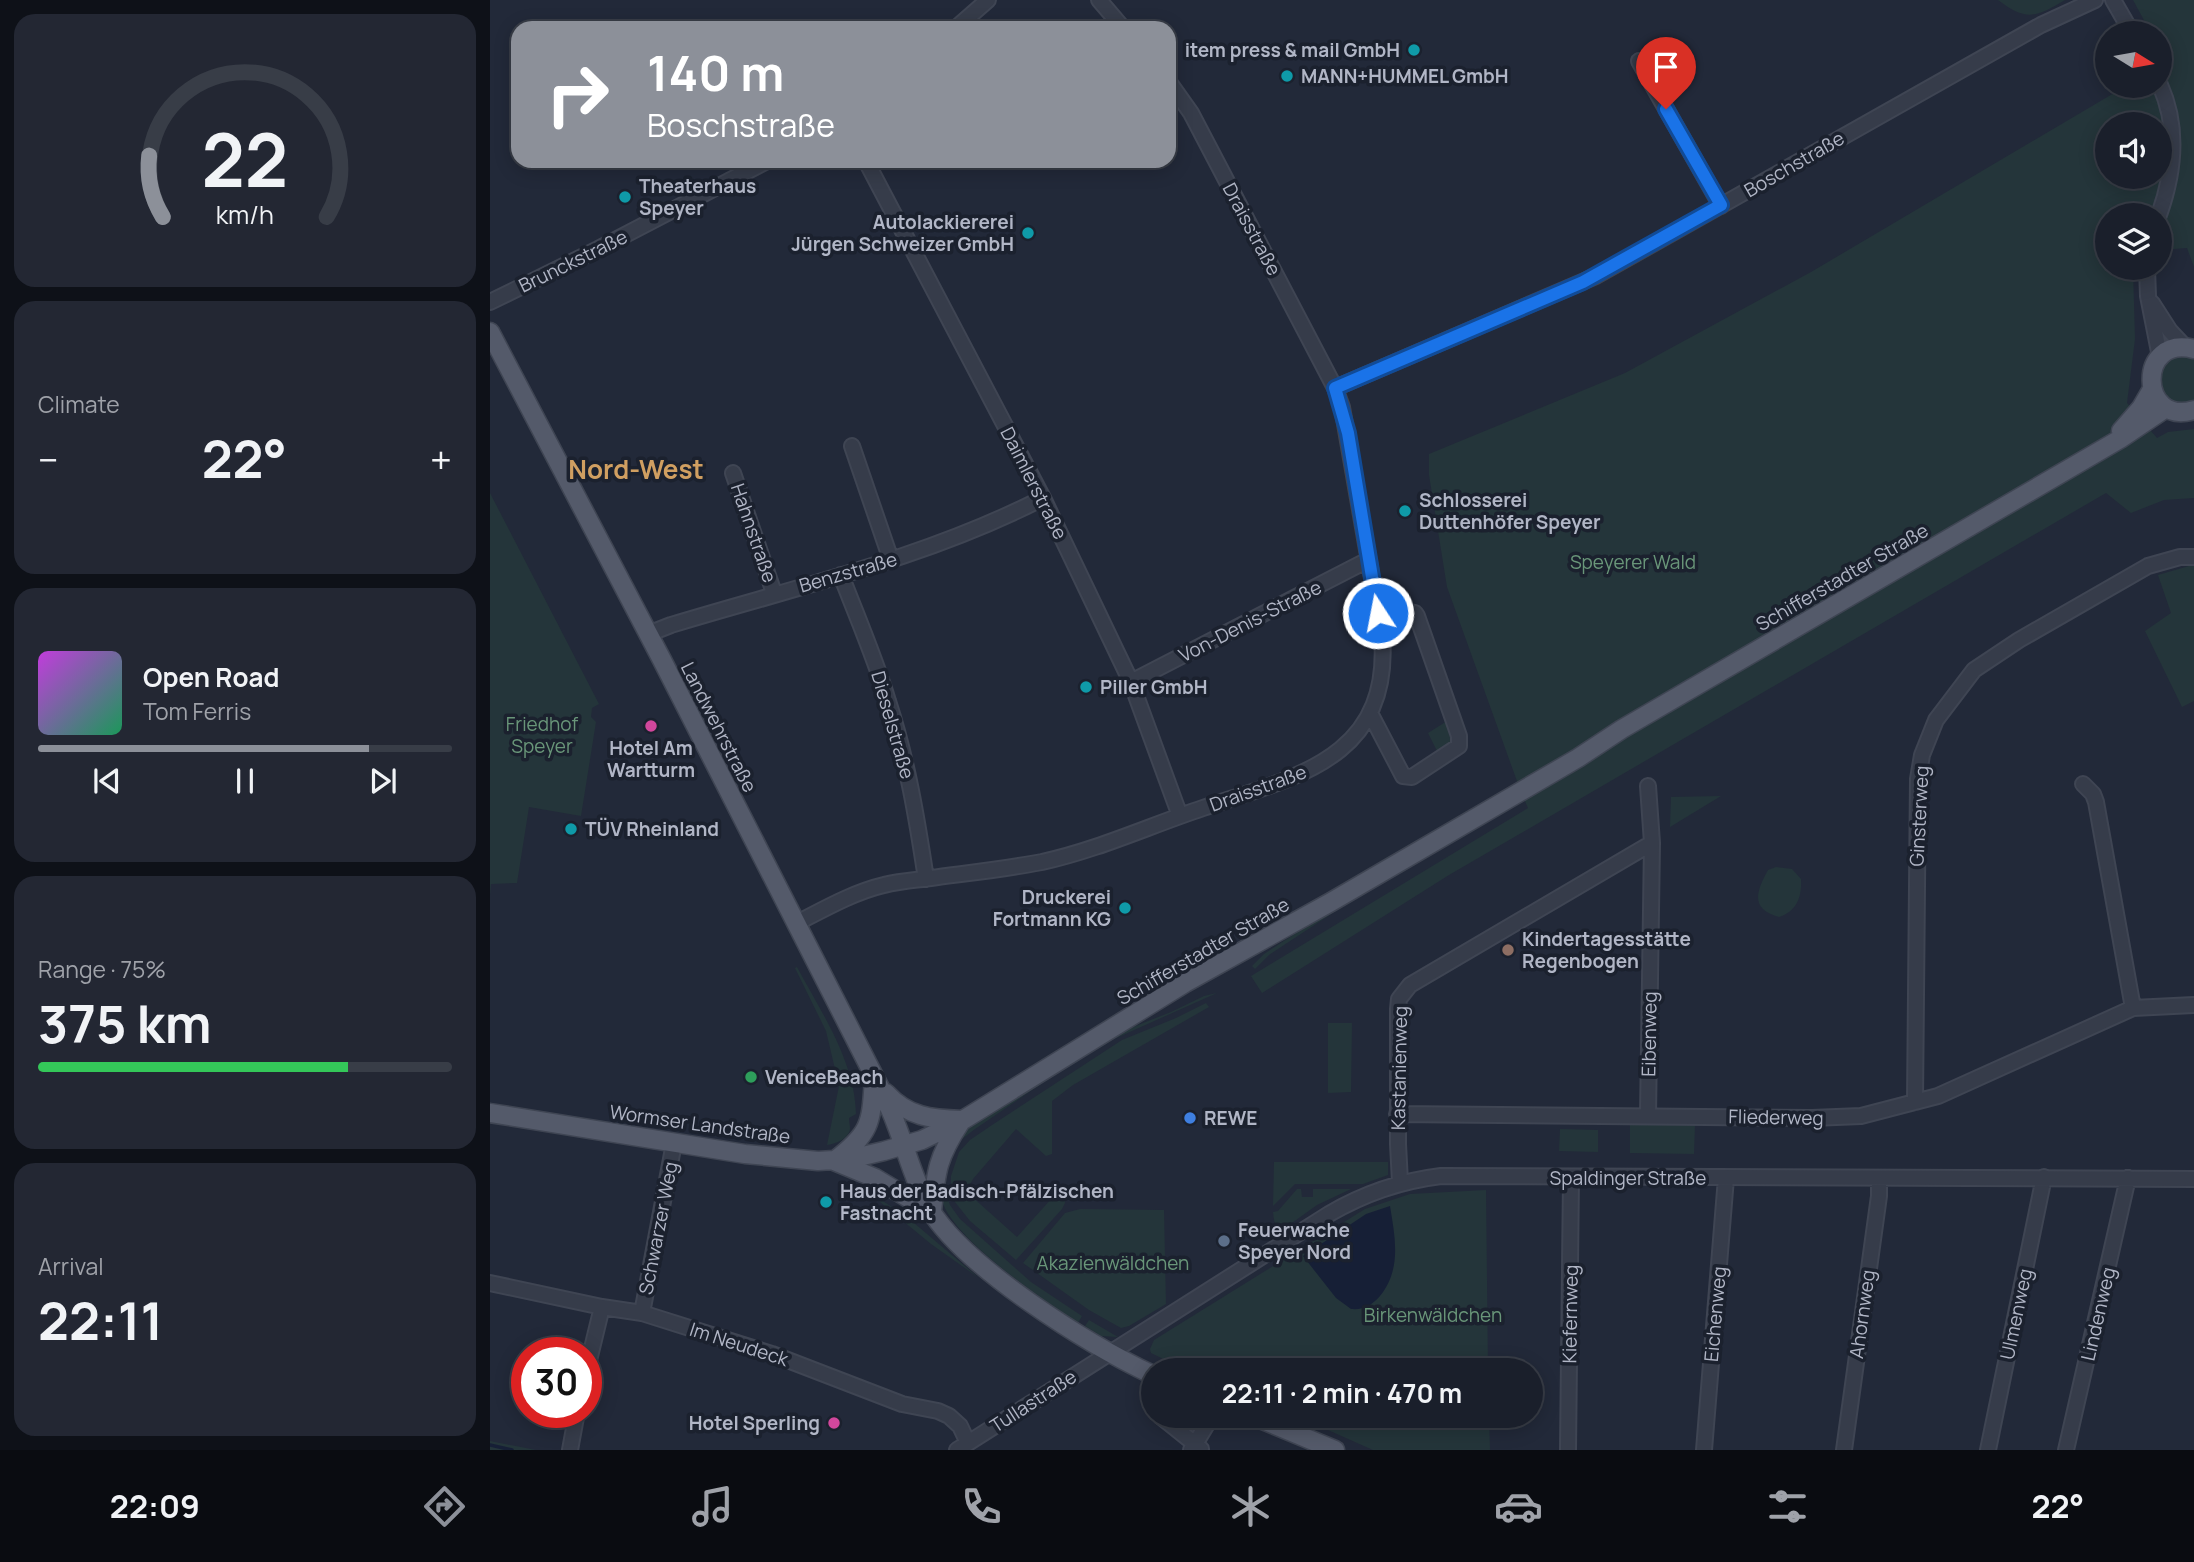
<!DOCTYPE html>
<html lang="en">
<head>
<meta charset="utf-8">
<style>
	:root { --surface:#1a1f2b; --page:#232733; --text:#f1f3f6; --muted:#9fa2a9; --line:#383d47; --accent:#8c9099 }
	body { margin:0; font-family:Manrope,sans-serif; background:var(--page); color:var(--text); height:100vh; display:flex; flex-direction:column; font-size:26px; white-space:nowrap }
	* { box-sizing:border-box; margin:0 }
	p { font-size:23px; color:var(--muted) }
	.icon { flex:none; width:38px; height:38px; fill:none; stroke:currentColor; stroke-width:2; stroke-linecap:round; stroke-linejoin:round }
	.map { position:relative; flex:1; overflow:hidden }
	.details { display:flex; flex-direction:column; gap:14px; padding:14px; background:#0e1118; width:490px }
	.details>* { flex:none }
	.guide { position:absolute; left:21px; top:21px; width:665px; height:147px; border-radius:21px; box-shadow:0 4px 18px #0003,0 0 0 2px var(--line); background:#8c9099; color:#fff; overflow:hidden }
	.needle { width:46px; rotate:101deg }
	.controls { position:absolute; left:1605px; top:21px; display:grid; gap:14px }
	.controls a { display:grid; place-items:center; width:77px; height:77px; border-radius:50%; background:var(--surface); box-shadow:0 4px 18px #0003,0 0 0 2px var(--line); font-size:35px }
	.speed { position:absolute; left:21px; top:1337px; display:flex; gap:14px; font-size:35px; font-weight:700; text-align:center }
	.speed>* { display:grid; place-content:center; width:91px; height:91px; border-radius:50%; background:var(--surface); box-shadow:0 4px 18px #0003,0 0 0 2px var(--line); line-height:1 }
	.speed .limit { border:10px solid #d22; background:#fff; color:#111 }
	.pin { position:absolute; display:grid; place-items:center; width:60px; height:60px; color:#fff; margin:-72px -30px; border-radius:50% 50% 50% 0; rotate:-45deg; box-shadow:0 0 7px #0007 }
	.pin .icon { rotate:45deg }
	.me { position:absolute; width:77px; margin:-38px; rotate:349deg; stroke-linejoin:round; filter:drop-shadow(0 0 5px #0008) }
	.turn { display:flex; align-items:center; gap:24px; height:147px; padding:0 21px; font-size:32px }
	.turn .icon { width:91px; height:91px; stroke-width:2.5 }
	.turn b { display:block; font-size:49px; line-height:60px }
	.big { font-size:52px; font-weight:700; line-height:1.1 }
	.details .card { flex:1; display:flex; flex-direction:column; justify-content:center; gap:10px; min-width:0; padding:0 24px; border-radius:21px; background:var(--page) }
	.details .dial { align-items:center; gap:0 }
	.dial svg { height:182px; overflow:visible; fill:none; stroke:var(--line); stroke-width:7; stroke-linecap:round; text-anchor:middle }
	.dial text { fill:var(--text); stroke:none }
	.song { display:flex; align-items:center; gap:21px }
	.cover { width:84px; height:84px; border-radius:10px; background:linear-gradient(135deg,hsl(290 70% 55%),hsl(150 70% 35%)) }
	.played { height:7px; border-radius:4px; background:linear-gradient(90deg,var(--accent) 80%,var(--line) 80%) }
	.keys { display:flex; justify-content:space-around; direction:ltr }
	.heat { display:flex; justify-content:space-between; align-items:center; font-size:38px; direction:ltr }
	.charge { height:10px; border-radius:5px; background:linear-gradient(90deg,#34c759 75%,var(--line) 0) }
	.trip { position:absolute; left:651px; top:1358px; width:402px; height:70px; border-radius:35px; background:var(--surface); box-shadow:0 4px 18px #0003,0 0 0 2px var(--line); font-weight:700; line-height:70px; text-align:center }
	.tab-bar { display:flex; height:112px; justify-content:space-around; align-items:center; background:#0a0c11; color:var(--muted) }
	.tab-bar .icon { width:49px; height:49px }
	.tab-bar .active { color:var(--accent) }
	.tab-bar b { font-size:32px; color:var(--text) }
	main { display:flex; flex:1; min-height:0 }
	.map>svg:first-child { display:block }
</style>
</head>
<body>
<main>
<section class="details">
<div class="card dial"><svg viewBox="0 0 100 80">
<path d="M14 69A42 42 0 1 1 86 69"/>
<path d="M14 69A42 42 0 0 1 8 42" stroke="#8c9099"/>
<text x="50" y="56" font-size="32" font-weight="700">22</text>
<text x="50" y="72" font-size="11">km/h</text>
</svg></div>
<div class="card"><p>Climate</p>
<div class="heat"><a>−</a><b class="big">22°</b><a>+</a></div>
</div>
<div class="card">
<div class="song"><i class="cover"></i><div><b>Open Road</b><p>Tom Ferris</p></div></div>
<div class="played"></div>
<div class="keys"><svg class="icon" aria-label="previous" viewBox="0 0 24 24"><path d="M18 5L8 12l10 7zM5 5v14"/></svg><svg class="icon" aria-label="pause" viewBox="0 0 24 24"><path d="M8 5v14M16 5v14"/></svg><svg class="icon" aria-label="next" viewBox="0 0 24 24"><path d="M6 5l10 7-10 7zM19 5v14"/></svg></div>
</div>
<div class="card"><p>Range · 75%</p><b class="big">375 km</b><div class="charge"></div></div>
<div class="card"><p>Arrival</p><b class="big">22:11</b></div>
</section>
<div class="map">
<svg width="1704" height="1450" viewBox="0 0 1704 1450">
	<rect width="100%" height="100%" fill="#222939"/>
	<path fill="#24353a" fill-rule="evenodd" d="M1508,0H1575C1546,17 1537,22 1508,0Z
		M1643,0H1704V267L1697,248L1670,250V215H1617V268H1643L1645,339L1637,403L1649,416L1661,423V431L1667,438L1678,432L1704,429V498L1674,500L1641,513L1616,493L959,875L772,993L761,976L1038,808L1034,799L867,897L779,955L765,969L762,966L774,954L878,886L1032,795L957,587L939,475V454L1135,373L1321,272L1636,86H1670V67L1677,62L1670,48V33H1661ZM1617,124H1670V177H1617Z
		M1704,354V404C1684,409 1663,392 1670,370C1672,365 1678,360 1681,356Z
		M0,493L109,704L102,708L101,717L106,722L91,816L39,807L27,883L1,884L0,895Z
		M1699,566H1704V701L1692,707L1655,631L1681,613L1668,575Z
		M957,721L966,737L962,747L949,755L938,733Z
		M1231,796L1180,827L1181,797Z
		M1286,867L1302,869L1311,879C1312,897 1307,911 1289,917C1260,909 1266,892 1278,870Z
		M307,967C331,1012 365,1061 366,1114L359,1118C359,1122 360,1125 360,1129C359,1139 345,1144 337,1145L349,1086L336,1031L305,968Z
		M727,993L624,1039L570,1071L485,1129L472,1139L462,1152L473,1132L551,1080L633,1031L681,1012L714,996Z
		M716,1003L719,1007L583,1085L562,1101V1154L556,1156L526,1129L483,1179L478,1188L480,1195L527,1237L562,1198L574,1191L575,1203L572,1209L526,1260L480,1221L465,1202L461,1187V1176L469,1152L480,1140L502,1125L632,1040L686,1018Z
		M838,1023H862L861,1092L838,1093Z
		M1140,1124L1205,1125L1204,1154L1140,1153Z
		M1070,1129L1108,1130V1152L1069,1151Z
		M784,1162H898V1175L873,1184H805L783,1206Z
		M455,1175L456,1193L460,1205L470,1219L541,1282L592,1316L588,1323C555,1301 456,1235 451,1196C450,1189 453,1182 455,1175Z
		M373,1188L417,1217L489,1278L441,1244Z
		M807,1189H811L812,1197H823V1189H861L827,1205L792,1230C784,1227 784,1220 783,1212L788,1211Z
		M996,1190L998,1370H696L661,1353L660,1349L664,1340L875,1209L920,1194Z
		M590,1209L674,1210L676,1304L639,1326L631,1328L599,1310L533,1263L575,1213Z
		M599,1320L628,1337L611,1336L595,1326Z
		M813,1416H999L1000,1450H883L829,1426Z
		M0,1441L46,1450H0Z"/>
	<path fill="#161f36" d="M900,1206C905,1237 912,1269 890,1296C881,1306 874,1310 861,1309L846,1298L813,1256L876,1214Z"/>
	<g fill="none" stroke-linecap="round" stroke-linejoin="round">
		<path stroke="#161f36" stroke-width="3.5" d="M0,1445L22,1450"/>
		<g stroke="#3f4553" stroke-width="18">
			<path id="minor" d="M609,0L633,28
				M1623,0L1642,33
				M466,28L498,0
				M1149,61L1231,206
				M376,161L553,498L641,682L690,816
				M1669,215C1684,173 1689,127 1670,85
				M1657,268L1658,296L1670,357
				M0,302L108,249L277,161
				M1662,303L1680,331L1695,347
				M845,388L1106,276L1551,25L1605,0
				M362,446L401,560
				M243,473L284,593
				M351,575C367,617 385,658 398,701C417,759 427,819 436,879
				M158,634L181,625C306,587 436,558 553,498
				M641,682L878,560
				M880,713L913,776L922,777L969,746V736L927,616L925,613L920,612L889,622
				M1593,784L1603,794L1606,802L1643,1008
				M1158,786L1162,843L1158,1115
				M307,923C334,909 364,892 394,885C409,881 425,880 441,878C478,873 515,869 552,862C607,850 659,826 713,808C805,777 902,759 892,636L852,407L845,388L701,113L679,82
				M1425,1102L1428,779L1432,755L1446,720L1484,670L1529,640L1658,566L1690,557H1704
				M907,1114L1322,1118L1371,1116L1448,1096L1643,1008L1704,1005
				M910,1182L908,1144V1009L909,999L920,985L1162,843
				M0,1283L112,1307L152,1313L282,1354L412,1404L448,1411L459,1416L470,1426L478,1443
				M152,1313L184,1143
				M96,1373L112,1307
				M670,1416L705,1444L701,1450
				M711,1449L705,1444L722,1416
				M80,1450L87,1412
				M467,1450L839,1214C875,1193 910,1181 951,1176L1704,1179
				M1078,1450L1081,1178
				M1214,1450L1236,1178
				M1354,1450L1389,1196V1178
				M1498,1450L1554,1177
				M1576,1450L1638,1178"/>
		</g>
		<g stroke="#3f4553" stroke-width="21">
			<path id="major" d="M0,332L172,660L384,1076C392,1092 400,1107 406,1124C417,1152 424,1181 439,1208C475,1268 599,1345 663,1375
				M1704,349C1646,334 1649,427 1704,410
				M1631,431L1651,408L1662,389
				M396,1093C418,1117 441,1119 472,1120
				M0,1113L255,1154L328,1161L360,1159L394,1151L432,1140L473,1120L695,983L841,902L1088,758L1132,729L1630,439L1676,408
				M344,1161L385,1178L440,1211
				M344,1161C382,1132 381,1123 384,1078
				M442,1211C446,1172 447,1158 470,1123
				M763,1416L845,1450"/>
		</g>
		<use href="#minor" stroke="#363c4a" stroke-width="14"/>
		<use href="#major" stroke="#545a6a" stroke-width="18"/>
	</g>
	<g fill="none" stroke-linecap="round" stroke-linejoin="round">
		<g stroke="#114b97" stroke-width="18">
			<path id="route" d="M888,613L858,433L845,388L1093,282L1231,205L1176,109"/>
		</g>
		<use href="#route" stroke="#1a73e8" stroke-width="12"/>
	</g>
	<g fill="#0f9aa8" stroke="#1b212e" stroke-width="2.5">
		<circle cx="924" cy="50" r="7"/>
		<circle cx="797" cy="76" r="7"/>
		<circle cx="135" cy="197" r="7"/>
		<circle cx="538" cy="233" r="7"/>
		<circle cx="915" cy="511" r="7"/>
		<circle cx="596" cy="687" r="7"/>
		<circle cx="81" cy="829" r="7"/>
		<circle cx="635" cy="908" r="7"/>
		<circle cx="336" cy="1202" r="7"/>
	</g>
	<g fill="#d1479c" stroke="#1b212e" stroke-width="2.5">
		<circle cx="161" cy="726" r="7"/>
		<circle cx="344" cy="1423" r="7"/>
	</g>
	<circle fill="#8d6e63" stroke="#1b212e" stroke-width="2.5" cx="1018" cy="950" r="7"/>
	<circle fill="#2e9e5b" stroke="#1b212e" stroke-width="2.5" cx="261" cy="1077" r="7"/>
	<circle fill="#3f7fe0" stroke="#1b212e" stroke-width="2.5" cx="700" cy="1118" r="7"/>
	<circle fill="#5c6f8a" stroke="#1b212e" stroke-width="2.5" cx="734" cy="1241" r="7"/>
	<g text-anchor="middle" stroke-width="7" stroke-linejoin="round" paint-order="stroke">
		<g font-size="19" font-weight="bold" fill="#b1b6c6" stroke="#1b212e" text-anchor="start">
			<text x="910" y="57" text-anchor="end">item press &amp; mail GmbH</text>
			<text x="811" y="83">MANN+HUMMEL GmbH</text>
			<text x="149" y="193">Theaterhaus<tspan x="149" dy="22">Speyer</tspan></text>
			<text x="524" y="229" text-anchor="end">Autolackiererei<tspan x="524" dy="22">Jürgen Schweizer GmbH</tspan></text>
			<text x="929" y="507">Schlosserei<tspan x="929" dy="22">Duttenhöfer Speyer</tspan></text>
			<text x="610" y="694">Piller GmbH</text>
			<text x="161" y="755" text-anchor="middle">Hotel Am<tspan x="161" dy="22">Wartturm</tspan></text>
			<text x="95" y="836">TÜV Rheinland</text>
			<text x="621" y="904" text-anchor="end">Druckerei<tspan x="621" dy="22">Fortmann KG</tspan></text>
			<text x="1032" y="946">Kindertagesstätte<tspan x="1032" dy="22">Regenbogen</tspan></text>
			<text x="275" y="1084">VeniceBeach</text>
			<text x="714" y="1125">REWE</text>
			<text x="350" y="1198">Haus der Badisch-Pfälzischen<tspan x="350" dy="22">Fastnacht</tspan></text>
			<text x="748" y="1237">Feuerwache<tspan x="748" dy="22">Speyer Nord</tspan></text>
			<text x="330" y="1430" text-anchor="end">Hotel Sperling</text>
		</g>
		<g font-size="19" fill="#b1b6c6" stroke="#1b212e">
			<text transform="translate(1304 164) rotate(-30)" y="7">Boschstraße</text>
			<text transform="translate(762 229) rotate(62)" y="7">Draisstraße</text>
			<text transform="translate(83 261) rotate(-26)" y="7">Brunckstraße</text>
			<text transform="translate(544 483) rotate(63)" y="7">Daimlerstraße</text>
			<text transform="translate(264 533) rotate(71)" y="7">Hahnstraße</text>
			<text transform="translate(358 572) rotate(-16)" y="7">Benzstraße</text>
			<text transform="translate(1352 577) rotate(-30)" y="7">Schifferstadter Straße</text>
			<text transform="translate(760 621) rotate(-27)" y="7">Von-Denis-Straße</text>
			<text transform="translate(403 725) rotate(74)" y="7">Dieselstraße</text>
			<text transform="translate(229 727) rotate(63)" y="7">Landwehrstraße</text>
			<text transform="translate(768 788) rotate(-20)" y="7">Draisstraße</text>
			<text transform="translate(1429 816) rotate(-87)" y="7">Ginsterweg</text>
			<text transform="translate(713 951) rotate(-30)" y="7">Schifferstadter Straße</text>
			<text transform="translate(1159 1034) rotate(-89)" y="7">Eibenweg</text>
			<text transform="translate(909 1068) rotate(-89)" y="7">Kastanienweg</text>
			<text transform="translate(1286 1117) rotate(1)" y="7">Fliederweg</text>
			<text transform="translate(210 1124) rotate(8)" y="7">Wormser Landstraße</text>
			<text x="1138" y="1185">Spaldinger Straße</text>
			<text transform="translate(168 1228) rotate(-79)" y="7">Schwarzer Weg</text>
			<text transform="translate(1080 1314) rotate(-89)" y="7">Kiefernweg</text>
			<text transform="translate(1225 1314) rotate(-85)" y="7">Eichenweg</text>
			<text transform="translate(1372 1314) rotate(-82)" y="7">Ahornweg</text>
			<text transform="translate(1526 1314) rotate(-78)" y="7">Ulmenweg</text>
			<text transform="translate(1608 1314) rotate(-77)" y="7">Lindenweg</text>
			<text transform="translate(249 1344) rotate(18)" y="7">Im Neudeck</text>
			<text transform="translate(543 1401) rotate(-33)" y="7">Tullastraße</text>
		</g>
		<g font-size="19" fill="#699679" stroke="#1b212e">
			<text x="1143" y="569">Speyerer Wald</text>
			<text x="52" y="731">Friedhof<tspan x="52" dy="22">Speyer</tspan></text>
			<text x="623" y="1270">Akazienwäldchen</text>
			<text x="943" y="1322">Birkenwäldchen</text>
		</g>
		<g font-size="26" font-weight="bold" fill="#d09f61" stroke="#1b212e">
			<text x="146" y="479">Nord-West</text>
		</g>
	</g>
</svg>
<div class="controls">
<a><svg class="needle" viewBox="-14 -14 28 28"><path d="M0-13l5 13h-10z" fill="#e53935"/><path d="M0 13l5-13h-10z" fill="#9fa2a9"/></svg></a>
<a><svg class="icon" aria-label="sound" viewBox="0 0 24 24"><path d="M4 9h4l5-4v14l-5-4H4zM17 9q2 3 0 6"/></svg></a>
<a><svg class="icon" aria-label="layers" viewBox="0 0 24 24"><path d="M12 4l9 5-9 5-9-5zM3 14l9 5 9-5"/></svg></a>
</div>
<div class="speed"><div class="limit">30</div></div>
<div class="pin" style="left:1176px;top:109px;background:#d93025"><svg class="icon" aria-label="arrive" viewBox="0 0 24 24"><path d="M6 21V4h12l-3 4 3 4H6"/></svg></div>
<svg class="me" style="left:888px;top:613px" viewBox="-20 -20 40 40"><circle r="17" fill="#1a73e8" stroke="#fff" stroke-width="3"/><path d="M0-11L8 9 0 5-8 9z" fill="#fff"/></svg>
<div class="trip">22:11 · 2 min · 470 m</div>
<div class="guide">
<div class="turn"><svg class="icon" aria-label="right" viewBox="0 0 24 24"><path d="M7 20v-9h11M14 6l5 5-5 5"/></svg><div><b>140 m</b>Boschstraße</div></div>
</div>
</div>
</main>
<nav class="tab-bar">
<b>22:09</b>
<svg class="icon active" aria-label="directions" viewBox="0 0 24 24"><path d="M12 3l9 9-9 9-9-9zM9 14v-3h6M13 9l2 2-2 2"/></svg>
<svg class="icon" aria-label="music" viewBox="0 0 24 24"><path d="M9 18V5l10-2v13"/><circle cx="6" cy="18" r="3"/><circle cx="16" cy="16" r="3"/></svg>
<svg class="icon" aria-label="phone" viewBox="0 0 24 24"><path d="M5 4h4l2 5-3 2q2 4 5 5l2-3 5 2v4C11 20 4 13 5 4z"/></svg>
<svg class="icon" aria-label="climate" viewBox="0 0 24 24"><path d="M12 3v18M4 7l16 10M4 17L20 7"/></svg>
<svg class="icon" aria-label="car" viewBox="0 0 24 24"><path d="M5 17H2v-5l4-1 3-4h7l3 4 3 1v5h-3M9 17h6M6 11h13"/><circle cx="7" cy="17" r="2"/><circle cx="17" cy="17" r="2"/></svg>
<svg class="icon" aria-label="filters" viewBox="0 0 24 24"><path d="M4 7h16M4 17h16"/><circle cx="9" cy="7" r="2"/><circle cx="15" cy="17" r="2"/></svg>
<b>22°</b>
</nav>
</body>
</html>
